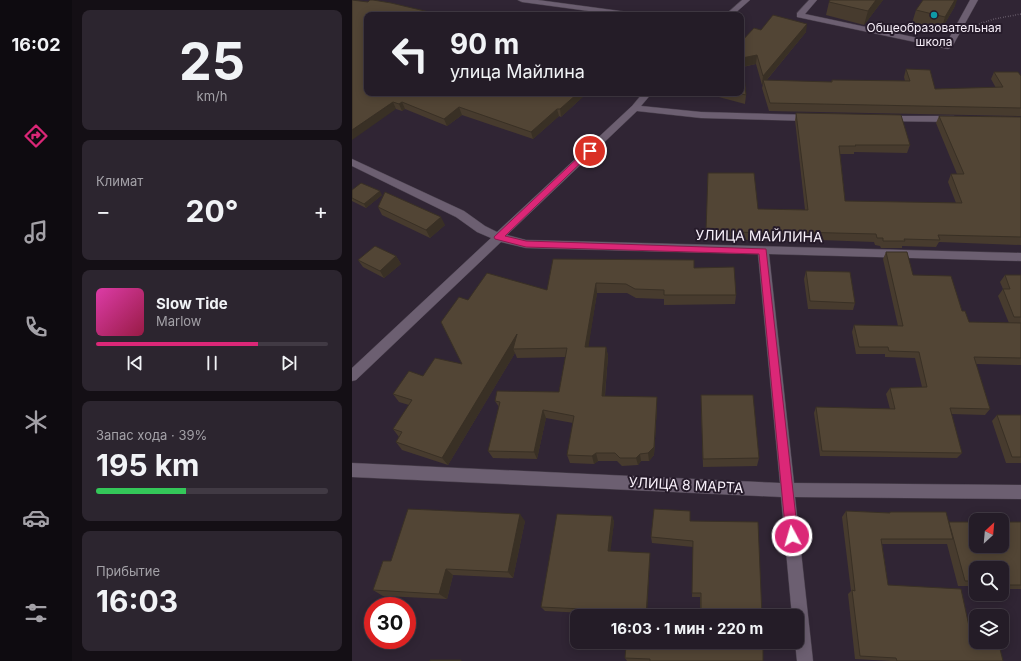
<!DOCTYPE html>
<html lang="ru">
<head>
<meta charset="utf-8">
<style>
	:root { --surface:#241c27; --page:#2c252f; --text:#f1f3f6; --muted:#a3a1a7; --line:#413a44; --accent:#db2777 }
	body { margin:0; font-family:Inter,sans-serif; background:var(--page); color:var(--text); height:100vh; display:flex; flex-direction:column; font-size:15px; white-space:nowrap }
	* { box-sizing:border-box; margin:0 }
	p { font-size:13px; color:var(--muted) }
	.icon { flex:none; width:22px; height:22px; fill:none; stroke:currentColor; stroke-width:2; stroke-linecap:round; stroke-linejoin:round }
	.map { position:relative; flex:1; overflow:hidden }
	.side { display:flex; flex-direction:column; gap:10px; padding:10px; background:#140f15; width:280px }
	.side>* { flex:none }
	.hud { position:absolute; left:12px; top:12px; width:380px; height:84px; border-radius:8px; box-shadow:0 2px 10px #0003,0 0 0 1px var(--line); background:#241c27; color:var(--text); overflow:hidden }
	.needle { width:26px; rotate:26deg }
	.buttons { position:absolute; left:617px; top:513px; display:grid; gap:8px }
	.buttons a { display:grid; place-items:center; width:40px; height:40px; border-radius:8px; background:var(--surface); box-shadow:0 2px 10px #0003,0 0 0 1px var(--line); font-size:20px }
	.speed { position:absolute; left:12px; top:597px; display:flex; gap:8px; font-size:20px; font-weight:700; text-align:center }
	.speed>* { display:grid; place-content:center; width:52px; height:52px; border-radius:50%; background:var(--surface); box-shadow:0 2px 10px #0003,0 0 0 1px var(--line); line-height:1 }
	.speed .limit { border:6px solid #d22; background:#fff; color:#111 }
	.pin { position:absolute; display:grid; place-items:center; width:34px; height:34px; color:#fff; margin:-17px; border:2px solid #fff; border-radius:50%; box-shadow:0 1px 4px #0007 }
	.me { position:absolute; width:44px; margin:-22px; rotate:354deg; stroke-linejoin:round; filter:drop-shadow(0 0 3px #0008) }
	.turn { display:flex; align-items:center; gap:14px; height:84px; padding:0 20px; font-size:18px }
	.turn .icon { width:52px; height:52px; stroke-width:2.5 }
	.turn b { display:block; font-size:28px; line-height:34px }
	.big { font-size:30px; font-weight:700; line-height:1.1 }
	.side .card { flex:1; display:flex; flex-direction:column; justify-content:center; gap:6px; min-width:0; padding:0 14px; border-radius:8px; background:var(--page) }
	.side .dial { align-items:center; gap:0 }
	.dial b { font-size:52px; line-height:1 }
	.song { display:flex; align-items:center; gap:12px }
	.cover { width:48px; height:48px; border-radius:6px; background:linear-gradient(135deg,hsl(320 70% 55%),hsl(340 70% 35%)) }
	.played { height:4px; border-radius:2px; background:linear-gradient(90deg,var(--accent) 70%,var(--line) 70%) }
	.keys { display:flex; justify-content:space-around; direction:ltr }
	.heat { display:flex; justify-content:space-between; align-items:center; font-size:22px; direction:ltr }
	.charge { height:6px; border-radius:3px; background:linear-gradient(90deg,#34c759 39%,var(--line) 0) }
	.trip { position:absolute; left:218px; top:609px; width:234px; height:40px; border-radius:8px; background:var(--surface); box-shadow:0 2px 10px #0003,0 0 0 1px var(--line); font-weight:700; line-height:40px; text-align:center }
	main { display:flex; flex:1; min-height:0 }
	.menu { display:flex; flex-direction:column; width:72px; justify-content:space-around; align-items:center; background:#0e0b10; color:var(--muted) }
	.menu .icon { width:28px; height:28px }
	.menu .current { color:var(--accent) }
	.menu b { font-size:18px; color:var(--text) }
	.map>svg:first-child { display:block }
</style>
</head>
<body>
<main>
<nav class="menu">
<b>16:02</b>
<svg class="icon current" aria-label="directions" viewBox="0 0 24 24"><path d="M12 3l9 9-9 9-9-9zM9 14v-3h6M13 9l2 2-2 2"/></svg>
<svg class="icon" aria-label="music" viewBox="0 0 24 24"><path d="M9 18V5l10-2v13"/><circle cx="6" cy="18" r="3"/><circle cx="16" cy="16" r="3"/></svg>
<svg class="icon" aria-label="phone" viewBox="0 0 24 24"><path d="M5 4h4l2 5-3 2q2 4 5 5l2-3 5 2v4C11 20 4 13 5 4z"/></svg>
<svg class="icon" aria-label="climate" viewBox="0 0 24 24"><path d="M12 3v18M4 7l16 10M4 17L20 7"/></svg>
<svg class="icon" aria-label="car" viewBox="0 0 24 24"><path d="M5 17H2v-5l4-1 3-4h7l3 4 3 1v5h-3M9 17h6M6 11h13"/><circle cx="7" cy="17" r="2"/><circle cx="17" cy="17" r="2"/></svg>
<svg class="icon" aria-label="filters" viewBox="0 0 24 24"><path d="M4 7h16M4 17h16"/><circle cx="9" cy="7" r="2"/><circle cx="15" cy="17" r="2"/></svg>
</nav>
<section class="side">
<div class="card dial"><b>25</b><p>km/h</p></div>
<div class="card"><p>Климат</p>
<div class="heat"><a>−</a><b class="big">20°</b><a>+</a></div>
</div>
<div class="card">
<div class="song"><i class="cover"></i><div><b>Slow Tide</b><p>Marlow</p></div></div>
<div class="played"></div>
<div class="keys"><svg class="icon" aria-label="previous" viewBox="0 0 24 24"><path d="M18 5L8 12l10 7zM5 5v14"/></svg><svg class="icon" aria-label="pause" viewBox="0 0 24 24"><path d="M8 5v14M16 5v14"/></svg><svg class="icon" aria-label="next" viewBox="0 0 24 24"><path d="M6 5l10 7-10 7zM19 5v14"/></svg></div>
</div>
<div class="card"><p>Запас хода · 39%</p><b class="big">195 km</b><div class="charge"></div></div>
<div class="card"><p>Прибытие</p><b class="big">16:03</b></div>
</section>
<div class="map">
<svg width="669" height="661" viewBox="0 0 669 661">
	<rect width="100%" height="100%" fill="#302534"/>
	<g fill="none" stroke-linecap="round" stroke-linejoin="round">
		<g stroke="#49404c" stroke-width="1">
			<path id="minor" d="M166,0H186L283,13L287,15H266L170,2Z
				M390,0H398L381,15H373Z
				M457,0H465L453,14L594,44L618,0H626L600,47L596,49L445,17V13Z
				M291,93H300L289,106L349,112L460,115L464,118L460,121L349,118L285,111L155,235L174,240L669,253V261L417,254L442,483L669,485V499L443,497L461,661H445L443,642H445V616H440L429,497L0,477V463L428,483L406,254L174,248L149,242L4,380L0,381V368L139,238L125,232L104,217L0,166V159L112,211L133,226L145,232L280,106Z
				M534,116H602L606,119L602,122L531,121L530,119Z"/>
		</g>
		<path stroke="#8f8592" stroke-width="1.5" stroke-dasharray="0.5 2" stroke-linecap="butt" d="M627,24L642,19L669,14"/>
		<use href="#minor" fill="#6c5f71" fill-rule="evenodd"/>
	</g>
	<path fill="#473b2e" d="M478,0H531L512,25L474,15L477,2Z
		M603,6L589,30L560,23L564,10Z
		M409,30L454,32L414,81L479,82L480,80L553,81L552,77L554,69L583,89L644,88L639,79L642,72L669,76V116L417,111L410,88L411,84L410,85L404,64L391,67L394,95L393,104L363,96L359,93H389V42Z
		M15,93H235L209,117L207,116L181,139L110,115L95,126L53,109L50,111L44,109Z
		M444,113L558,145L555,153L502,152V154H488L493,201L604,203L596,182L599,174H605L584,123L587,116L669,117V245L587,242L584,247L550,246V248H529L528,246L523,245L522,242L442,239V241L354,239L356,173L406,209L453,210L443,120Z
		M0,190L30,195L14,208L0,201Z
		M26,207L93,225L78,238L30,215Z
		M534,252L561,275L610,311L617,322L657,323L646,296L651,289L648,282L653,275H669V365L624,364L638,409L633,415L599,414L610,453L605,458L468,456L462,413L464,407L538,409L534,394L538,388L570,387L563,358L533,357V354H504L500,332L502,325L546,326L531,259Z
		M44,256L49,264L32,278L11,267L6,260Z
		M342,268L384,295L383,304L312,305V299L284,298L275,293H245L236,347H254L256,356L253,396L305,406L302,455L297,461H289L286,465L270,466L265,461H246L242,464L218,463L215,455L221,423L194,418L185,459L141,458L136,451L147,407L143,401L207,392L214,357L165,358L163,353L96,465L50,450L44,442L47,437L41,429L57,405L47,402L41,394L71,376L110,364L116,300L195,290Z
		M454,271L503,303L501,310L456,309L452,279Z
		M349,395L407,458L405,466L351,467L349,405Z
		M645,415H669V463H654L640,421Z
		M494,511L537,513L538,512L597,522H669V589H650V568H624V586H606L595,544H530L536,585L621,645L651,661H539L503,659L496,594L499,591L490,517Z
		M260,516L262,522L258,551L298,558L272,615L193,611L189,607Z
		M173,521L161,578L101,575L95,599L31,596L21,590L39,561Z
		M338,521L410,616H348V597H340L341,547L300,543L299,537Z
		M269,644L411,661H275L273,658L274,648H271Z"/>
	<path fill="#393025" d="M524,0H531L512,25L516,11Z
		M603,0H605L603,6L589,30L593,17Z
		M455,24L454,32L412,83L411,80V84L410,85L411,76Z
		M405,55L404,64L389,67L390,58Z
		M226,93H235L209,117L208,109Z
		M41,102L44,109L0,140V130Z
		M50,102L53,109L50,111L47,104Z
		M107,107L110,115L95,126L92,119Z
		M205,109L207,116L181,139L179,132Z
		M28,191L30,195L14,208L12,204Z
		M89,217L93,225L78,238L74,230Z
		M44,256L49,264L32,278L28,271Z
		M244,283L245,293L235,356L233,347Z
		M165,334L161,349L163,353L96,465L90,458Z
		M254,347L256,356L252,404L250,396Z
		M305,397V406L302,455L297,461L296,453Z
		M191,410L194,418L185,459L182,452Z
		M244,453L246,461L242,464L240,456Z
		M288,454L289,461L286,465L284,458Z
		M168,514L173,521L161,578L156,572Z
		M260,516L262,522L258,556L256,551Z
		M298,553V558L295,616H294Z
		M94,569L101,575L95,599L87,594Z"/>
	<path fill="#524535" stroke="#393025" d="M0,0L16,2L18,0H21L39,3L90,15H15V93H226L208,109H205L179,132L107,107L92,119L50,102L47,104L41,102L0,130Z
		M478,0H524L516,11L477,2Z
		M571,0H603L593,17L564,10Z
		M197,13L214,15H195Z
		M421,15L455,24L411,76L405,55L390,58L394,95L385,93H389V42L402,28L409,30Z
		M554,69L578,70L583,89L651,87L642,72H666L669,76V108L418,103L411,80L480,82V80L558,81Z
		M444,113L549,115L558,145H503L504,146H487L493,201L610,203L599,174H612L587,116L669,117V237L586,235L588,240L552,239L553,241H531V238H525L524,234L443,232V234L354,231L356,173H402L406,209L456,210Z
		M9,183L28,191L12,204L0,198V190Z
		M33,192L89,217L74,230L26,207Z
		M23,246L44,256L28,271L6,260Z
		M534,252H555L561,275L599,276L610,311H613L617,322L669,323V358L622,357L638,409L598,408L610,453L470,451L464,407L543,409L538,388L575,387L567,352L537,351L536,347H507L502,325L551,326Z
		M201,259L342,260V268L382,267L384,295H312V290L283,289L274,284L244,283L233,347H254L250,396L305,397L302,447L296,453L288,454L284,458H268L263,453H244L240,456L215,455L222,416L191,410L182,452L136,451L148,402L143,401L145,391L207,392L215,348L161,349L165,334L90,458L44,442L50,432L41,429L60,400L41,394L57,371L71,376L83,358L110,364L89,322L107,297L116,300L135,273L195,290Z
		M454,271L498,272L503,303L458,301Z
		M653,275H669V317H662L651,289H658Z
		M349,395H401L407,458L351,459Z
		M645,415H669V457H660Z
		M56,509L168,514L156,572L94,569L87,594L21,590L31,561H39Z
		M302,509L338,511V521L406,522L410,616H349V593H340L341,541L299,537Z
		M494,511L538,513V512H594L601,539H529L536,585L609,589L621,645H647L651,661H545L544,658L508,656L500,590L503,591Z
		M205,514L260,516L256,551L298,553L294,616H272V611L189,607Z
		M597,522H624V546H650V522H669V585H652L651,582H650V568H624V581H613Z
		M269,642H411V661H298V659L273,658L274,645L269,644Z
		M78,660H109V661H78Z"/>
	<path fill="#db2777" stroke="#8e194d" d="M235,149H240L241,151L153,236L174,241L414,249L446,536L444,541L440,542L436,541L434,536L407,254L174,247L143,239L142,237Z"/>
	<circle fill="#0f9aa8" stroke="#261b2a" stroke-width="1.5" cx="582" cy="15" r="4"/>
	<g text-anchor="middle" stroke-width="4" stroke-linejoin="round" paint-order="stroke">
		<g font-size="12" fill="#f8f0fa" stroke="#261b2a">
			<text x="582" y="32">Общеобразовательная<tspan x="582" dy="14">школа</tspan></text>
		</g>
		<g font-size="14" fill="#f8f0fa" stroke="#261b2a">
			<text transform="translate(407 236) rotate(1)" y="5">УЛИЦА МАЙЛИНА</text>
			<text transform="translate(334 485) rotate(3)" y="5">УЛИЦА 8 МАРТА</text>
		</g>
	</g>
</svg>
<div class="buttons">
<a><svg class="needle" viewBox="-14 -14 28 28"><path d="M0-13l5 13h-10z" fill="#e53935"/><path d="M0 13l5-13h-10z" fill="#a3a1a7"/></svg></a>
<a><svg class="icon" aria-label="search" viewBox="0 0 24 24"><circle cx="10" cy="10" r="6"/><path d="M15 15l6 6"/></svg></a>
<a><svg class="icon" aria-label="layers" viewBox="0 0 24 24"><path d="M12 4l9 5-9 5-9-5zM3 14l9 5 9-5"/></svg></a>
</div>
<div class="speed"><div class="limit">30</div></div>
<div class="pin" style="left:238px;top:151px;background:#d93025"><svg class="icon" aria-label="arrive" viewBox="0 0 24 24"><path d="M6 21V4h12l-3 4 3 4H6"/></svg></div>
<svg class="me" style="left:440px;top:536px" viewBox="-20 -20 40 40"><circle r="17" fill="#db2777" stroke="#fff" stroke-width="3"/><path d="M0-11L8 9 0 5-8 9z" fill="#fff"/></svg>
<div class="trip">16:03 · 1 мин · 220 m</div>
<div class="hud">
<div class="turn"><svg class="icon" aria-label="left" viewBox="0 0 24 24"><path d="M17 20v-9H6M10 6l-5 5 5 5"/></svg><div><b>90 m</b>улица Майлина</div></div>
</div>
</div>
</main>
</body>
</html>
